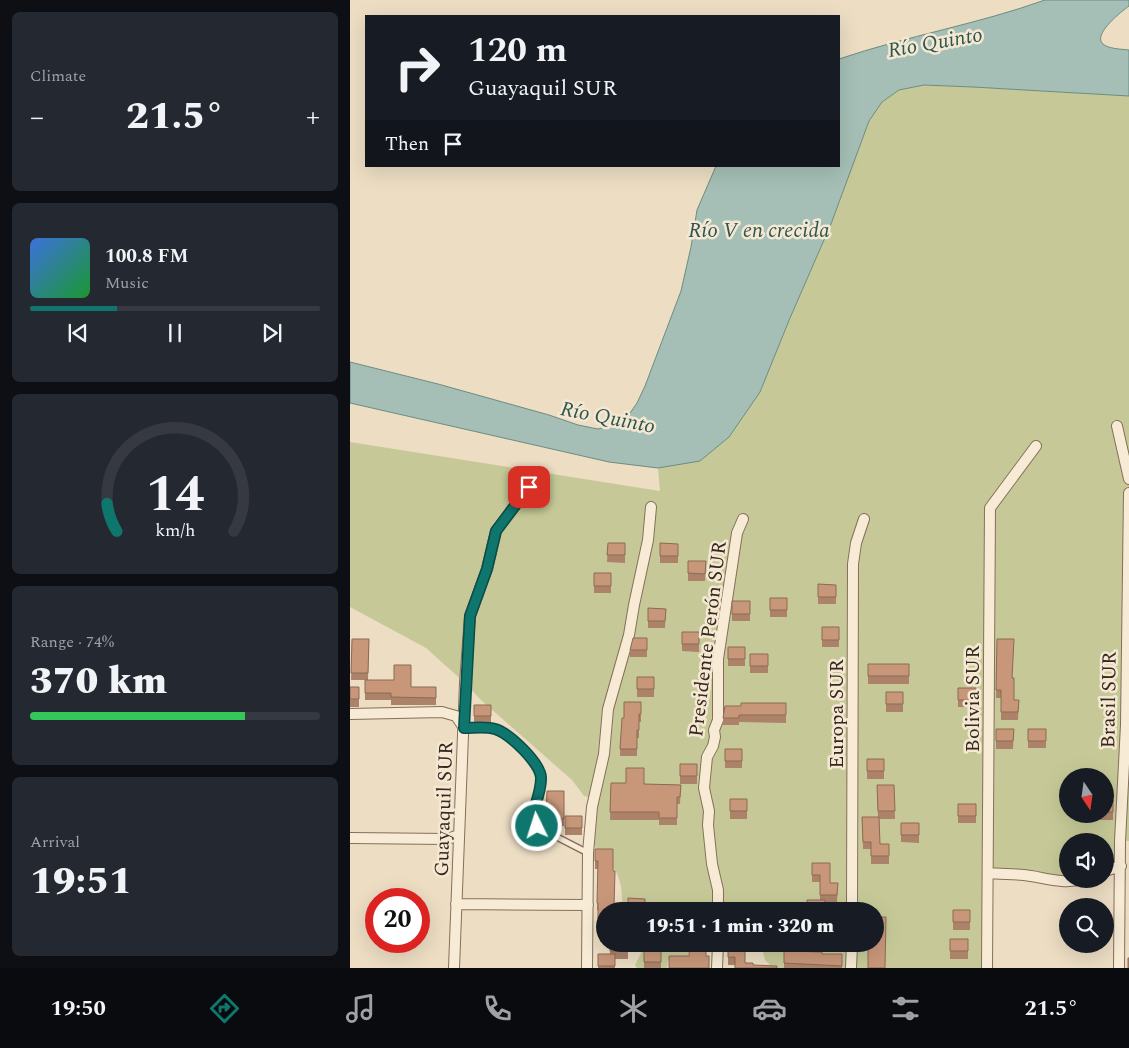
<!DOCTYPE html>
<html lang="en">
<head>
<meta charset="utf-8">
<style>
	:root { --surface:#171b24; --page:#242831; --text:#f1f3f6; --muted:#9ea1a6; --line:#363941; --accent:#0f766e }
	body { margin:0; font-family:Spectral,serif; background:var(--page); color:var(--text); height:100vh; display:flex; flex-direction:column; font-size:19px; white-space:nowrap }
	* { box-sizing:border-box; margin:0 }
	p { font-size:16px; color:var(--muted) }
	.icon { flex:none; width:28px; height:28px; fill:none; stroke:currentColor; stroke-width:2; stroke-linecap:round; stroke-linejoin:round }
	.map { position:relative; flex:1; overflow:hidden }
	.sheet { display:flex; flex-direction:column; gap:12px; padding:12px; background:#0d0f14; width:350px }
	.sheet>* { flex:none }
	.hud { position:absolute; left:15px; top:15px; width:475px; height:152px; border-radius:0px; box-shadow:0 5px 20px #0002; background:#171b24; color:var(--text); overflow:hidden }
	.needle { width:32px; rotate:167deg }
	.tools { position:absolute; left:709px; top:768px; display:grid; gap:10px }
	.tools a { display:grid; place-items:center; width:55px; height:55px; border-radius:50%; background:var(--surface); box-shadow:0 5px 20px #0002; font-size:25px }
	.speed { position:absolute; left:15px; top:888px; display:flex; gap:10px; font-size:25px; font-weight:700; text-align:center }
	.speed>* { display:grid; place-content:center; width:65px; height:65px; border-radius:50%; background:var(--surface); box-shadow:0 5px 20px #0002; line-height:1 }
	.speed .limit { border:8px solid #d22; background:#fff; color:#111 }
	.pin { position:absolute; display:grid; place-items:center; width:42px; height:42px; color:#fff; margin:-21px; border-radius:10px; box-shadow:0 2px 8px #0006 }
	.me { position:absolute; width:55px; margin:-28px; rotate:356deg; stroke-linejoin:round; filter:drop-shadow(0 0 4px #0008) }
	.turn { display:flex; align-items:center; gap:18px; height:105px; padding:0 20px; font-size:22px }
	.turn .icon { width:65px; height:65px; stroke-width:2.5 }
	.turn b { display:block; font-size:35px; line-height:42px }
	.then { display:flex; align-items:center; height:48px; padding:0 20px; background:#0003; gap:10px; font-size:19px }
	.big { font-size:38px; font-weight:800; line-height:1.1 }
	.sheet .card { flex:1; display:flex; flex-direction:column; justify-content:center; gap:8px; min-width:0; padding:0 18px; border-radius:8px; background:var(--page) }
	.sheet .dial { align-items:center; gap:0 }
	.dial svg { height:130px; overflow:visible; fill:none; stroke:var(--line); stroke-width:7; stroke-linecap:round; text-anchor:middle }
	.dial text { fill:var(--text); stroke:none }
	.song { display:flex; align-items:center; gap:15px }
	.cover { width:60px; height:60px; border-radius:8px; background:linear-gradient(135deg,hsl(220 70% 55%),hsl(130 70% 35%)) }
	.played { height:5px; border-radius:2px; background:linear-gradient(90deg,var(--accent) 30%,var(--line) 30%) }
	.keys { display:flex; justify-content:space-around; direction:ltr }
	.heat { display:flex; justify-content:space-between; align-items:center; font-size:28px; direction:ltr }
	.charge { height:8px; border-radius:4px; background:linear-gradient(90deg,#34c759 74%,var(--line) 0) }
	.trip { position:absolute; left:246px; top:902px; width:288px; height:50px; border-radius:25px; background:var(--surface); box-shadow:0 5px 20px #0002; font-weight:800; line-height:50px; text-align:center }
	.menu { display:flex; height:80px; justify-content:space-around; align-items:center; background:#090b0e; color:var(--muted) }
	.menu .icon { width:35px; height:35px }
	.menu .current { color:var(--accent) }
	.menu b { font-size:22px; color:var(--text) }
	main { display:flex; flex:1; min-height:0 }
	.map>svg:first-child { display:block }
</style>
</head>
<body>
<main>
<section class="sheet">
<div class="card"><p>Climate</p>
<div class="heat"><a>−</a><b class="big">21.5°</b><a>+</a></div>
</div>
<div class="card">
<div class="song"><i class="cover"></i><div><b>100.8 FM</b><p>Music</p></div></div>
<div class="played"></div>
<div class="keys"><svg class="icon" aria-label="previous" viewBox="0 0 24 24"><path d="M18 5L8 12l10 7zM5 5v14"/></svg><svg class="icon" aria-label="pause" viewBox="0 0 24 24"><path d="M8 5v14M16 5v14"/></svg><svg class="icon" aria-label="next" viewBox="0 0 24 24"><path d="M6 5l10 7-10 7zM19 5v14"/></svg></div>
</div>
<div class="card dial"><svg viewBox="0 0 100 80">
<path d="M14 69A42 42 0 1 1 86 69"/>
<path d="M14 69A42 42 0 0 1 8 52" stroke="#0f766e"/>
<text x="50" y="56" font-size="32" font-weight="700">14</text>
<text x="50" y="72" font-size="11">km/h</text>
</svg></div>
<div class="card"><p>Range · 74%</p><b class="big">370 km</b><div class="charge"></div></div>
<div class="card"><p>Arrival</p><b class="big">19:51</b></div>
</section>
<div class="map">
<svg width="779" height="968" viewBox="0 0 779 968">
	<rect width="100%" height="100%" fill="#ecddc3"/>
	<path fill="#c6c997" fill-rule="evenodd" d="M574,85L623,87L779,96V841H771V866L755,871V841H718V879L640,873L637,968H423L415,960L411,944H525V911H273L271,886L267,873L240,841L244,803L250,800L234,796L222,780L132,701L115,683L76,648L0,607V442L310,491L308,468L350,460L410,392L440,318L481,224L519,121L532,102L549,90ZM718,776H755V814H718Z
		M284,944H338V957L318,960L317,968H287L285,965L292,951Z"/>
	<path fill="#a5bfb6" stroke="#6c8c83" d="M695,0H779V6C772,11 744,33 752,43C757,49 771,49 779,50V96L623,87L574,85L549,90L532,102L519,121L481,224L440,318L410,392L379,437L350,461L308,468L259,462L0,403V362L88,384L199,415L228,425L248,429L265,424L278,416L287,403L295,386L331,291L341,247L347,210L366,166H489V59C557,36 628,24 695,0Z"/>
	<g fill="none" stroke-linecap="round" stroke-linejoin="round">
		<g stroke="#856f5b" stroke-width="8">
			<path id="lane" d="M114,728C124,728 136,726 145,729C159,733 192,764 191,779C191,791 185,805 182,817L183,823L201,834L238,853"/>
		</g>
		<g stroke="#856f5b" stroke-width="12">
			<path id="street" d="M767,426L779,479
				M0,714L92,712L106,716L114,728
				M0,838L97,839L109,835
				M755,871L771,866
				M638,873C650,874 662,874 674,875C693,877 713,885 732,879
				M106,904L238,905
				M368,911V890L362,864L358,825L359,811L354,788L357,757L363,746L365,737L364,730L368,720V659L387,533L393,519
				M502,911L503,564L506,543L514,519
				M104,968L115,683L120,616L137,569L146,531L179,487
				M237,968L238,853L242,807L254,754L258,709L279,635L284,605L298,540L301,507
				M367,968L368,944
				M501,968L502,944
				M637,968L640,508L686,446
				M769,968L770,841L776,725L779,493"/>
		</g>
		<use href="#lane" stroke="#f7ebd6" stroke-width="5"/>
		<use href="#street" stroke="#f7ebd6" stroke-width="10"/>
	</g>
	<path fill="#ac8269" d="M258,543H275V563L257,562Z
		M310,543L328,544V563H310Z
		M338,561H356L355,581H338Z
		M244,573H261V593H244Z
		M468,584L486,585V604H468Z
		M420,598H437V617H420Z
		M382,601H400V621H382Z
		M298,608L316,609L315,628H298Z
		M472,627H489V647H472Z
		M332,632H349V652L332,651Z
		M297,638V657H280V650Z
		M2,639H19L18,680H1Z
		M647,639L663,678L664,700H669L668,720H651V698H646Z
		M378,647H395V666H378Z
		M400,654H418V673H400Z
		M518,664H559V684H518Z
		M287,677H304V697H287Z
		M15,680L61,687H86V705H41V700H15Z
		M0,687H9V707H0Z
		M608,688H626V707H608Z
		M536,692H553V712H536Z
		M291,702V722H289V738H287V756H270V749L274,718Z
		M436,703V723L389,722V725H373V718L391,706Z
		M124,705H141V724L124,723Z
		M646,729H664L663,749H646Z
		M678,729H696V748H678Z
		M375,749H392V768H375Z
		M517,759H534V779H517Z
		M330,764H347V784H330Z
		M261,783L331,785L330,804H327V825H309V820H260Z
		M527,785H544L545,819H529L530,844H539V864H521V849H513L512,817H528Z
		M197,791H214V826H196Z
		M380,799H397V819H380Z
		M755,800H763V820H745V814H755Z
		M608,804H626V823H608Z
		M215,816H232V835H215Z
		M551,823H569V843L551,842Z
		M245,849H263L255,911V942H250V927H248V910H247L248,869H245Z
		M462,863L480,883H488L487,903H475L470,900V882H462Z
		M603,910H620V930H603Z
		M600,939H618V959H600Z
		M260,944H278V959H265V968H248V954H260Z
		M378,945L395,963L403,965H378Z
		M294,950H311V968H294Z
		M434,951L472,954H492V968H434Z"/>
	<path fill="#c8977a" stroke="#8c6a55" d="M258,543H275V555H257Z
		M310,543L328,544V556H310Z
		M338,561H356L355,574L338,573Z
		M244,573H261V586H244Z
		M468,584L486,585V597H468Z
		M420,598H437V610H420Z
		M382,601H400V614H382Z
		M298,608L316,609L315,621H298Z
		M472,627H489V640H472Z
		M332,632H349V644H332Z
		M283,638H297V650H280Z
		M2,639H19L18,673H1Z
		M647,639H664L662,678H664V700H669L668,712H651V690H646Z
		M378,647H395V659H378Z
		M400,654H418V666H400Z
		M518,664H559V676H518Z
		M44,665H61V687H86V698L41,697V693H15V680H44Z
		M287,677H304V689H287Z
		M0,687H9V699H0Z
		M608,688H626V700H608Z
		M536,692H553V704H536Z
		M274,702H291V714H289V730H287V749H270L272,718H274Z
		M391,703H436V715H389V718H373L375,706H391Z
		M124,705H141V716H124Z
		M646,729H664L663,741H646Z
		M678,729H696V741H678Z
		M375,749H392V761H375Z
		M517,759H534V771H517Z
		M330,764H347V776H330Z
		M276,768H294V784L331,785L330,797H327V818H309V812H260L261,783H276Z
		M527,785H544L545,811H528Z
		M197,791H214V819L196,818Z
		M380,799H397V811H380Z
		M755,800H763V812H755Z
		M608,804H626V816H608Z
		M215,816H232V828H215Z
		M512,817H529L530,844H539V856H521V842H513Z
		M551,823H569V835H551Z
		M245,849H263V871H265L264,907H268L267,911H255V935H250V919H248V903H247L248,861H245Z
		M462,863H480V883H488L487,895H470V875H462Z
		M278,898L295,899V911H278Z
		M457,900H475L474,911H457Z
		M603,910H620V922H603Z
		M525,917H536L535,968H518V944H525Z
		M600,939H618V951H600Z
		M260,944H278V951H260Z
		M339,944H356V956H359V968H319V956H339Z
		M378,945H395V963H403V965L427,966V968H385V957H378Z
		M294,950H311V962H294Z
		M434,951L472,952V954H492V966L434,963Z
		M248,954H265V966H248Z
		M778,958H779V968H778Z"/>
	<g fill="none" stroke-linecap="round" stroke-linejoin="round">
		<g stroke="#0a4d48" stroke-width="12">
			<path id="route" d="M179,487L146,531L137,569L120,616L114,728C124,728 135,726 145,729C159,733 192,764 191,779C191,791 185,805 182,817L184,823L187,826"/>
		</g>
		<use href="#route" stroke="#0f766e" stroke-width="9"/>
	</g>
	<g text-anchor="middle" stroke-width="5" stroke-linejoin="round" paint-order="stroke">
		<g font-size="20" fill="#36281e" stroke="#f4e8d2">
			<text transform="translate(357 639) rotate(-83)" y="7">Presidente Perón SUR</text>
			<text transform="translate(622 699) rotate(-90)" y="7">Bolivia SUR</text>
			<text transform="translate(758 700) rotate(-89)" y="7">Brasil SUR</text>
			<text transform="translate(486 714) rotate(-90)" y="7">Europa SUR</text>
			<text transform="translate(93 809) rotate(-88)" y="7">Guayaquil SUR</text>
		</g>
		<g font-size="21" font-style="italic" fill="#2e5550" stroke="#f4e8d2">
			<text transform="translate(585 42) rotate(-10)" y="7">Río Quinto</text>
			<text x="409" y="237">Río V en crecida</text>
			<text transform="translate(258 417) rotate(11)" y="7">Río Quinto</text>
		</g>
	</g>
</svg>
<div class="tools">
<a><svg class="needle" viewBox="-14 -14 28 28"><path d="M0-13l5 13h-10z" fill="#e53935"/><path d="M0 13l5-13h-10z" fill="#9ea1a6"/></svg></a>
<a><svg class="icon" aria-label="sound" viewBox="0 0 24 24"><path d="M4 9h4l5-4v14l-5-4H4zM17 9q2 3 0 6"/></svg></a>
<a><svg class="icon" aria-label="search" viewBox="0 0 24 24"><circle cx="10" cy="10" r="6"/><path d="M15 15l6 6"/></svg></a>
</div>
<div class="speed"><div class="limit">20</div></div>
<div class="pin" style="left:179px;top:487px;background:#d93025"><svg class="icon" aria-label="arrive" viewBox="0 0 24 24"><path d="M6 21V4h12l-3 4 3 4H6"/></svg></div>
<svg class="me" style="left:187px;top:826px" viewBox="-20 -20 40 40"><circle r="17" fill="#0f766e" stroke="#fff" stroke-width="3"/><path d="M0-11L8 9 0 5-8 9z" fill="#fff"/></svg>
<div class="trip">19:51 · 1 min · 320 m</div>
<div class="hud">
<div class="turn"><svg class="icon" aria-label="right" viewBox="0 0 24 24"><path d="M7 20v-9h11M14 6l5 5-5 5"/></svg><div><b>120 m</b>Guayaquil SUR</div></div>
<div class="then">Then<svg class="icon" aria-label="arrive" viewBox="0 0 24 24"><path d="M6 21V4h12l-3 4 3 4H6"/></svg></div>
</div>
</div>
</main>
<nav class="menu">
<b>19:50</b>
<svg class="icon current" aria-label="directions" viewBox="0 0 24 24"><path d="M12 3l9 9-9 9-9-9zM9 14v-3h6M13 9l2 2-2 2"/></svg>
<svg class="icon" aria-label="music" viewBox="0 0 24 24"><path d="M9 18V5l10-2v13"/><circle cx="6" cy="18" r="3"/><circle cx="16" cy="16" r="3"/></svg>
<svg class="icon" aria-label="phone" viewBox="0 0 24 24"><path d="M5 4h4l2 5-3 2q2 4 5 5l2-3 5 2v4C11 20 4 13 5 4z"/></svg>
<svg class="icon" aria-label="climate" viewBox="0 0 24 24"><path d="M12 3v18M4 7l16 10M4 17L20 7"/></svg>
<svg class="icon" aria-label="car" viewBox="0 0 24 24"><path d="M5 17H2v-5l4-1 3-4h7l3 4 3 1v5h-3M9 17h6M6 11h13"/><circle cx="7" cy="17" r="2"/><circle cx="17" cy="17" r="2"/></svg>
<svg class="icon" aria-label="filters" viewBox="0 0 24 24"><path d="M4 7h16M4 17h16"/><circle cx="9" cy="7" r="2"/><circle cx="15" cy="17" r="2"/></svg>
<b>21.5°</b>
</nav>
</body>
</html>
